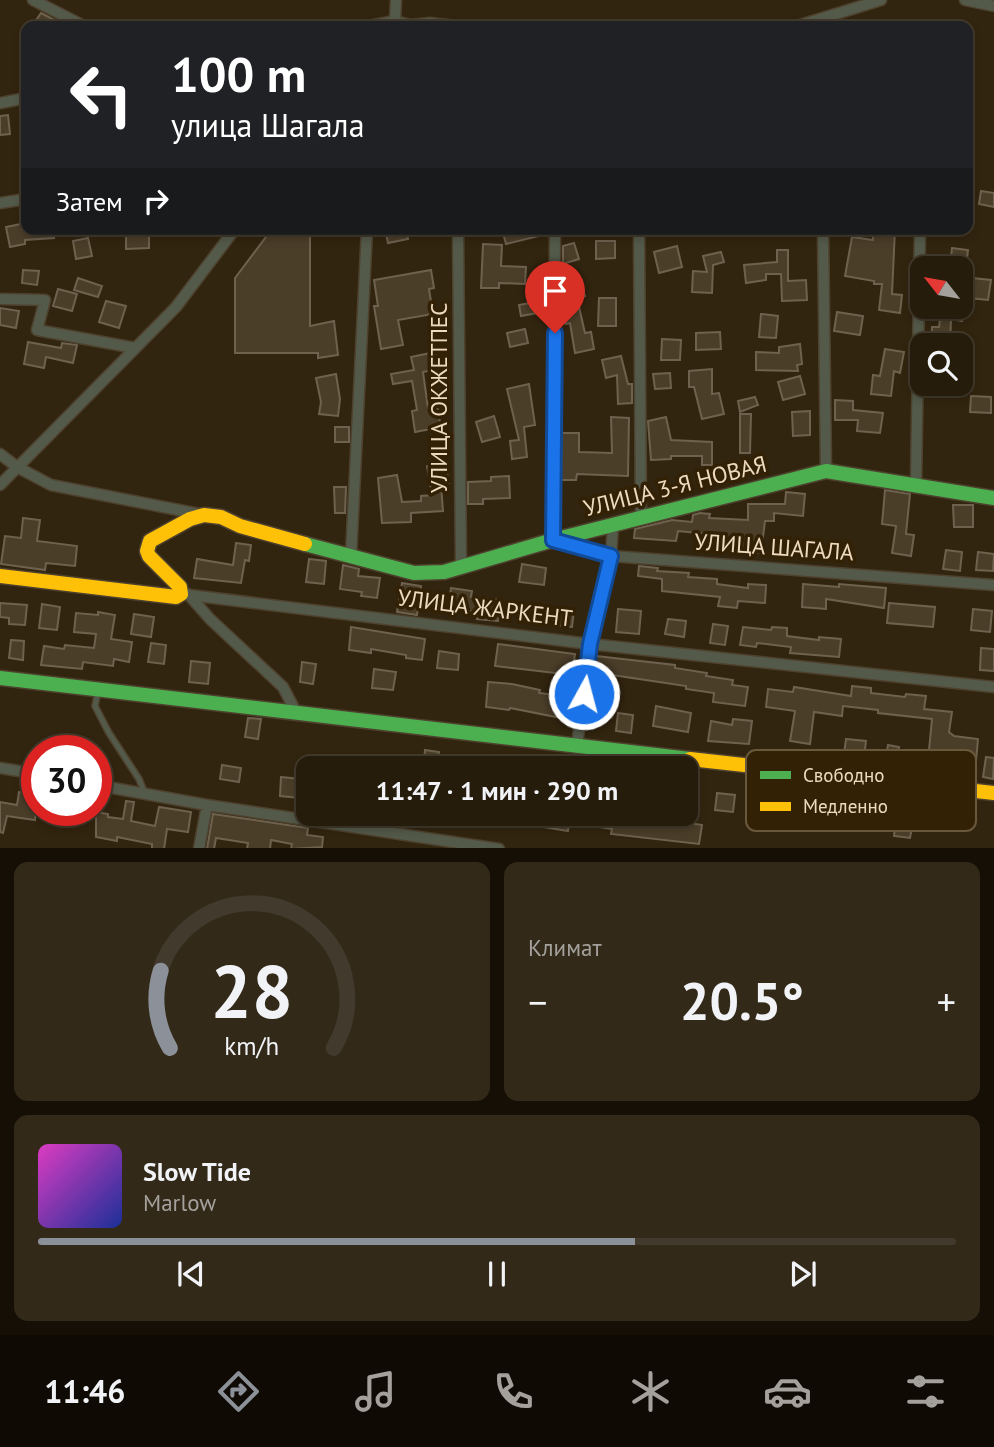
<!DOCTYPE html>
<html lang="ru">
<head>
<meta charset="utf-8">
<style>
	:root { --surface:#261c0b; --page:#322919; --text:#f1f3f6; --muted:#a4a19d; --line:#423a2c; --accent:#8c9099 }
	body { margin:0; font-family:"PT Sans",sans-serif; background:var(--page); color:var(--text); height:100vh; display:flex; flex-direction:column; font-size:26px; white-space:nowrap }
	* { box-sizing:border-box; margin:0 }
	p { font-size:23px; color:var(--muted) }
	.icon { flex:none; width:38px; height:38px; fill:none; stroke:currentColor; stroke-width:2; stroke-linecap:round; stroke-linejoin:round }
	.map { position:relative; height:848px; overflow:hidden }
	.side { display:flex; flex-direction:column; gap:14px; padding:14px; background:#150f06; flex:1 }
	.side>* { flex:none }
	.top-card { position:absolute; left:21px; top:21px; width:952px; height:214px; border-radius:14px; box-shadow:0 4px 10px #0003,0 0 0 2px var(--line); background:#202124; color:#fff; overflow:hidden }
	.needle { width:46px; rotate:301deg }
	.controls { position:absolute; left:910px; top:256px; display:grid; gap:14px }
	.controls a { display:grid; place-items:center; width:63px; height:63px; border-radius:14px; background:var(--surface); box-shadow:0 4px 10px #0003,0 0 0 2px var(--line); font-size:35px }
	.speed { position:absolute; left:21px; top:735px; display:flex; gap:14px; font-size:35px; font-weight:700; text-align:center }
	.speed>* { display:grid; place-content:center; width:91px; height:91px; border-radius:50%; background:var(--surface); box-shadow:0 4px 10px #0003,0 0 0 2px var(--line); line-height:1 }
	.speed .limit { border:10px solid #d22; background:#fff; color:#111 }
	.pin { position:absolute; display:grid; place-items:center; width:60px; height:60px; color:#fff; margin:-72px -30px; border-radius:50% 50% 50% 0; rotate:-45deg; box-shadow:0 0 7px #0007 }
	.pin .icon { rotate:45deg }
	.me { position:absolute; width:77px; margin:-38px; rotate:7deg; stroke-linejoin:round; filter:drop-shadow(0 0 5px #0008) }
	.turn { display:flex; align-items:center; gap:24px; height:147px; padding:0 35px; font-size:32px }
	.turn .icon { width:91px; height:91px; stroke-width:2.5 }
	.turn b { display:block; font-size:49px; line-height:60px }
	.then { display:flex; align-items:center; height:66px; padding:0 35px; background:#0003; gap:14px; font-size:26px }
	.big { font-size:52px; font-weight:700; line-height:1.1 }
	.side .tile { flex:1; display:flex; flex-direction:column; justify-content:center; gap:10px; min-width:0; padding:0 24px; border-radius:14px; background:var(--page) }
	.side .dial { align-items:center; gap:0 }
	.dial svg { height:182px; overflow:visible; fill:none; stroke:var(--line); stroke-width:7; stroke-linecap:round; text-anchor:middle }
	.dial text { fill:var(--text); stroke:none }
	.song { display:flex; align-items:center; gap:21px }
	.cover { width:84px; height:84px; border-radius:10px; background:linear-gradient(135deg,hsl(310 70% 55%),hsl(230 70% 35%)) }
	.played { height:7px; border-radius:4px; background:linear-gradient(90deg,var(--accent) 65%,var(--line) 65%) }
	.keys { display:flex; justify-content:space-around; direction:ltr }
	.heat { display:flex; justify-content:space-between; align-items:center; font-size:38px; direction:ltr }
	.side .tiles { flex:1; display:grid; gap:14px; grid-template-columns:1fr 1fr }
	.tile:last-child { grid-column:span 2 }
	.trip { position:absolute; left:296px; top:756px; width:402px; height:70px; border-radius:14px; background:var(--surface); box-shadow:0 4px 10px #0003,0 0 0 2px var(--line); font-weight:700; line-height:70px; text-align:center }
	.menu { display:flex; height:112px; justify-content:space-around; align-items:center; background:#0f0b04; color:var(--muted) }
	.menu .icon { width:49px; height:49px }
	.menu .active { color:var(--accent) }
	.menu b { font-size:32px; color:var(--text) }
	.map>svg:first-child { display:block }
</style>
</head>
<body>
<div class="map">
<svg width="994" height="849" viewBox="0 0 994 849">
	<rect width="100%" height="100%" fill="#32250f"/>
	<path fill="#4b3e29" stroke="#6e624e" stroke-width="2" d="M41,13L58,22L65,26H32Z
		M8,115L10,134L0,135V116Z
		M981,191L994,193V207L979,204Z
		M21,224L22,229H53L54,238L25,240V244L10,247L6,227Z
		M126,229H149V248L126,249Z
		M272,229H310V326L334,321L338,355L318,358V353H235V278Z
		M385,229H406L408,239L388,243Z
		M519,229H547V234L506,244L503,233Z
		M873,229H895L892,294L902,295L900,313L879,310L882,284H874V281L845,276L852,237L873,240Z
		M88,238L92,256L76,259L73,241Z
		M596,241H615V258L596,259Z
		M574,243L579,259L563,264V246Z
		M483,244L502,245L501,266L526,267L525,284L499,283V288H481Z
		M677,246L682,267L659,273L654,252Z
		M952,248L968,250L966,267L950,266Z
		M777,250H788V281L806,280L807,300L782,301L781,274H766V280L746,283L744,265L777,262Z
		M721,252L724,262L713,265L712,293L692,292L693,271L707,272L703,256Z
		M23,270L39,271L37,285L22,283Z
		M431,270L434,288L429,289L433,314L398,320L403,345L381,349L374,306H378L374,280Z
		M78,278L102,286L98,297L74,290Z
		M972,278L991,280L988,300L969,298Z
		M581,283L585,296L577,298L585,333L591,332L594,349L575,353L570,323L566,324L563,310L567,309L563,287Z
		M58,289L77,294L72,311L53,306Z
		M599,298H616V326H598Z
		M106,301L126,306L119,328L99,322Z
		M541,301L543,312L521,316L519,305Z
		M942,306H964L962,321L951,319L950,345H931L932,327H939Z
		M0,308L19,311L16,328L0,325Z
		M837,312L863,316L860,335L834,331Z
		M761,314L778,316L776,338L759,337Z
		M525,329L528,343L510,347L507,333Z
		M720,332L721,349L696,350V333Z
		M662,339L681,340L680,360H661Z
		M28,342L61,348L62,343L77,345L73,363L46,357L44,368L24,364Z
		M800,344L802,364L797,365L798,371L756,370V352L779,353V347Z
		M885,349L904,352L900,373L894,371L891,396L871,394L873,375L880,376Z
		M435,352L438,369L423,372L428,408L437,406L441,427L415,432L412,411L417,410L412,381L393,384L391,374L414,370L411,357Z
		M621,356L628,384H632V403L618,404L617,375L606,378L602,360Z
		M712,369V394L719,393L724,414L702,419L694,387H689V371Z
		M670,373L671,388L655,389L653,374Z
		M336,374L340,399L338,416L319,414L321,402L316,378Z
		M800,376L805,394L783,400L778,382Z
		M529,384L535,425L524,427L527,457L512,459L510,441L519,440L507,389Z
		M971,396L991,397V413L970,412Z
		M755,397L758,405L740,412L738,401Z
		M835,400L853,401V410L883,413L880,433L857,431L858,420H835Z
		M810,411V435L793,436L792,412Z
		M740,414H751L750,453H740Z
		M494,416L500,437L482,442L476,422Z
		M611,417L629,418L628,476L577,474L576,480H561L562,433H579V452L612,453Z
		M666,417L671,440L712,442V465H702V456H671V459L651,460L648,421Z
		M335,427H349V442H335Z
		M445,463L449,483L441,485L443,511L411,513V522L382,523L378,478L397,475L402,502L421,501V496L432,495L427,466Z
		M509,476L510,498L483,499V504H468V482L491,481V477Z
		M334,487H346L345,513H335Z
		M885,490L910,494L906,534L914,535L911,556L892,553L896,526L882,524Z
		M786,492L805,494L803,516L774,513V521H765L761,553L743,550L744,544L717,542L718,535L678,531L676,541L634,538L635,529L672,520L692,522L693,515L700,513L710,514L709,518L748,520V504H785Z
		M953,505H973V527H954Z
		M23,518L40,520L37,541L77,546L75,566L46,563L45,570L1,564L5,536L21,538Z
		M236,543L251,545L249,561L245,560L241,583L194,578L197,559L233,565Z
		M946,550L962,552L960,571L943,569Z
		M978,552L994,554L993,571L976,570Z
		M309,559L326,561L324,584L306,582Z
		M522,564L546,568L544,585L519,582Z
		M343,565L359,569L358,576L380,578L377,598L361,596L362,592L340,589Z
		M639,566L658,568L657,571L689,573L688,577L717,579V584L748,588V584L766,585L765,603L738,601L737,608L718,606L720,597L662,591V579L638,576Z
		M402,583L421,586L417,615L397,612Z
		M803,584L839,587V584L886,588L884,608L826,599V609L802,607Z
		M451,588L472,591L471,597L501,600L498,621L477,619V612L448,608Z
		M0,603L27,605L25,625L9,624V618L0,617Z
		M889,603L935,607L933,627L887,623Z
		M42,604L60,607L57,630L39,628Z
		M555,608L574,610L572,627L553,625Z
		M618,609L641,611L639,634L616,632Z
		M973,609L992,611L990,632L971,630Z
		M98,612L115,615L111,639L132,642L129,662L114,659L113,666L83,662L82,669L41,665L44,646L64,649L65,645L94,648L96,634L74,632L76,613L98,615Z
		M134,614L154,617L151,637L131,634Z
		M668,619L686,621L684,637L665,634Z
		M713,624L728,626L725,645L710,643Z
		M351,627L425,639L422,660L406,658V655L371,649V653L349,650Z
		M743,627L771,630L772,627L787,628V636L819,640V637L841,639L839,657L790,653L791,647L757,643L756,647L740,645Z
		M11,640L24,641L23,660L9,658Z
		M151,643L166,645L164,664L148,662Z
		M498,644L575,654L572,675L495,666Z
		M981,648L994,649V671L980,670Z
		M439,651L459,654L458,670L437,668Z
		M596,656L675,665V668L707,673L706,676L733,680L732,685L748,687L745,706L713,702L714,693L686,689V686L612,675V679L594,677Z
		M191,661L210,663L208,684L189,682Z
		M302,662L316,664L313,684L300,682Z
		M374,669L396,672L393,690L372,688Z
		M488,682L512,684L540,690L539,693L564,696L561,718L510,708L509,710L486,707Z
		M852,686L871,688V693L905,697L906,694L926,696L924,709L952,712L949,732L954,736L978,739L976,761L958,759L959,754L929,750L932,719L878,713V710L843,706L842,716L814,712L810,744L790,741L795,711L766,707L768,689L793,692L794,687L851,696Z
		M656,706L691,713L688,732L653,726Z
		M618,713L633,715L631,733L616,731Z
		M248,718L261,719L258,739L245,737Z
		M733,719L752,721L749,744L708,741L711,721L732,725Z
		M846,739L866,741L864,757L844,754Z
		M888,745L899,747L896,765L885,763Z
		M425,750L439,752L437,768H396L397,758L424,761Z
		M986,757L994,758L993,779L983,777Z
		M222,765L241,768L239,782L220,779Z
		M281,777L301,779L300,798L280,796Z
		M19,792L37,795L35,820L7,816L3,833L0,832V802L17,805Z
		M717,793L735,795L733,812L715,810Z
		M126,801L134,802L131,821L155,826L159,807L191,812L188,832L167,829L164,849H152V844L117,837V841L96,837V812L108,814V817L123,819Z
		M52,810H83L82,819L52,815Z
		M213,814L308,828L307,835L323,837L322,847L291,849L292,844L271,840L270,849H247L248,843L216,838L214,849H207Z
		M545,814H638L702,825L699,844L611,834L612,829L569,822L568,831L543,827Z
		M896,819L913,821L910,838L894,836Z"/>
	<g fill="none" stroke-linecap="round" stroke-linejoin="round">
		<g stroke="#4e412e" stroke-width="8">
			<path id="lane" d="M98,691L95,706L109,733L139,779L145,794"/>
		</g>
		<g stroke="#4e412e" stroke-width="13">
			<path id="street" d="M33,0L84,26
				M965,0L994,6
				M392,24L395,21L396,0
				M369,26L395,21L410,25L430,23L456,26
				M797,26L881,0
				M0,103L26,98
				M0,203L26,199
				M458,229L461,566
				M555,229L553,540L611,556L994,585
				M639,229L641,517
				M823,229L826,471
				M0,299L45,300L37,330L135,348
				M0,454L17,467L51,485L199,514
				M0,485L176,307L235,229
				M916,485L920,229
				M351,556L367,229
				M181,594L590,644L994,687
				M188,594L210,619L283,687L297,714
				M577,745L590,644L611,556L613,525
				M0,768L37,774
				M96,785L207,805L499,849
				M199,849L207,805"/>
		</g>
		<g stroke="#4e412e" stroke-width="17">
			<path id="fast" d="M305,544L414,573L444,572L553,540L826,471L994,498
				M0,678L690,759"/>
		</g>
		<g stroke="#4e412e" stroke-width="17">
			<path id="slow" d="M0,576L176,597L181,594L180,587L149,556L147,551L150,541L190,519L204,515L221,517L240,526L305,544
				M690,759L994,793"/>
		</g>
		<use href="#lane" stroke="#545a4a" stroke-width="5"/>
		<use href="#street" stroke="#545a4a" stroke-width="10"/>
		<use href="#fast" stroke="#4caf50" stroke-width="14"/>
		<use href="#slow" stroke="#ffc107" stroke-width="14"/>
	</g>
	<g fill="none" stroke-linecap="round" stroke-linejoin="round">
		<g stroke="#114b97" stroke-width="18">
			<path id="route" d="M555,333L553,540L611,556L590,644L584,694"/>
		</g>
		<use href="#route" stroke="#1a73e8" stroke-width="12"/>
	</g>
	<g text-anchor="middle" stroke-width="7" stroke-linejoin="round" paint-order="stroke">
		<g font-size="23" fill="#eedac0" stroke="#322105">
			<text transform="translate(439 398) rotate(-90)" y="8">УЛИЦА ОКЖЕТПЕС</text>
			<text transform="translate(675 486) rotate(-14)" y="8">УЛИЦА 3-Я НОВАЯ</text>
			<text transform="translate(774 547) rotate(4)" y="8">УЛИЦА ШАГАЛА</text>
			<text transform="translate(485 608) rotate(7)" y="8">УЛИЦА ЖАРКЕНТ</text>
		</g>
	</g>
	<rect x="746" y="750" width="230" height="81" rx="10" fill="#322105" stroke="#6a583d" stroke-width="2"/>
	<rect x="760" y="771" width="31" height="8" fill="#4caf50"/>
	<rect x="760" y="802" width="31" height="9" fill="#ffc107"/>
	<g font-size="19" fill="#eedac0">
		<text x="803" y="782">Свободно</text>
		<text x="803" y="813">Медленно</text>
	</g>
</svg>
<div class="controls">
<a><svg class="needle" viewBox="-14 -14 28 28"><path d="M0-13l5 13h-10z" fill="#e53935"/><path d="M0 13l5-13h-10z" fill="#a4a19d"/></svg></a>
<a><svg class="icon" aria-label="search" viewBox="0 0 24 24"><circle cx="10" cy="10" r="6"/><path d="M15 15l6 6"/></svg></a>
</div>
<div class="speed"><div class="limit">30</div></div>
<div class="pin" style="left:555px;top:333px;background:#d93025"><svg class="icon" aria-label="arrive" viewBox="0 0 24 24"><path d="M6 21V4h12l-3 4 3 4H6"/></svg></div>
<svg class="me" style="left:584px;top:694px" viewBox="-20 -20 40 40"><circle r="17" fill="#1a73e8" stroke="#fff" stroke-width="3"/><path d="M0-11L8 9 0 5-8 9z" fill="#fff"/></svg>
<div class="trip">11:47 · 1 мин · 290 m</div>
<div class="top-card">
<div class="turn"><svg class="icon" aria-label="left" viewBox="0 0 24 24"><path d="M17 20v-9H6M10 6l-5 5 5 5"/></svg><div><b>100 m</b>улица Шагала</div></div>
<div class="then">Затем<svg class="icon" aria-label="right" viewBox="0 0 24 24"><path d="M7 20v-9h11M14 6l5 5-5 5"/></svg></div>
</div>
</div>
<section class="side">
<div class="tiles">
<div class="tile dial"><svg viewBox="0 0 100 80">
<path d="M14 69A42 42 0 1 1 86 69"/>
<path d="M14 69A42 42 0 0 1 10 35" stroke="#8c9099"/>
<text x="50" y="56" font-size="32" font-weight="700">28</text>
<text x="50" y="72" font-size="11">km/h</text>
</svg></div>
<div class="tile"><p>Климат</p>
<div class="heat"><a>−</a><b class="big">20.5°</b><a>+</a></div>
</div>
<div class="tile">
<div class="song"><i class="cover"></i><div><b>Slow Tide</b><p>Marlow</p></div></div>
<div class="played"></div>
<div class="keys"><svg class="icon" aria-label="previous" viewBox="0 0 24 24"><path d="M18 5L8 12l10 7zM5 5v14"/></svg><svg class="icon" aria-label="pause" viewBox="0 0 24 24"><path d="M8 5v14M16 5v14"/></svg><svg class="icon" aria-label="next" viewBox="0 0 24 24"><path d="M6 5l10 7-10 7zM19 5v14"/></svg></div>
</div>
</div>
</section>
<nav class="menu">
<b>11:46</b>
<svg class="icon active" aria-label="directions" viewBox="0 0 24 24"><path d="M12 3l9 9-9 9-9-9zM9 14v-3h6M13 9l2 2-2 2"/></svg>
<svg class="icon" aria-label="music" viewBox="0 0 24 24"><path d="M9 18V5l10-2v13"/><circle cx="6" cy="18" r="3"/><circle cx="16" cy="16" r="3"/></svg>
<svg class="icon" aria-label="phone" viewBox="0 0 24 24"><path d="M5 4h4l2 5-3 2q2 4 5 5l2-3 5 2v4C11 20 4 13 5 4z"/></svg>
<svg class="icon" aria-label="climate" viewBox="0 0 24 24"><path d="M12 3v18M4 7l16 10M4 17L20 7"/></svg>
<svg class="icon" aria-label="car" viewBox="0 0 24 24"><path d="M5 17H2v-5l4-1 3-4h7l3 4 3 1v5h-3M9 17h6M6 11h13"/><circle cx="7" cy="17" r="2"/><circle cx="17" cy="17" r="2"/></svg>
<svg class="icon" aria-label="filters" viewBox="0 0 24 24"><path d="M4 7h16M4 17h16"/><circle cx="9" cy="7" r="2"/><circle cx="15" cy="17" r="2"/></svg>
</nav>
</body>
</html>
